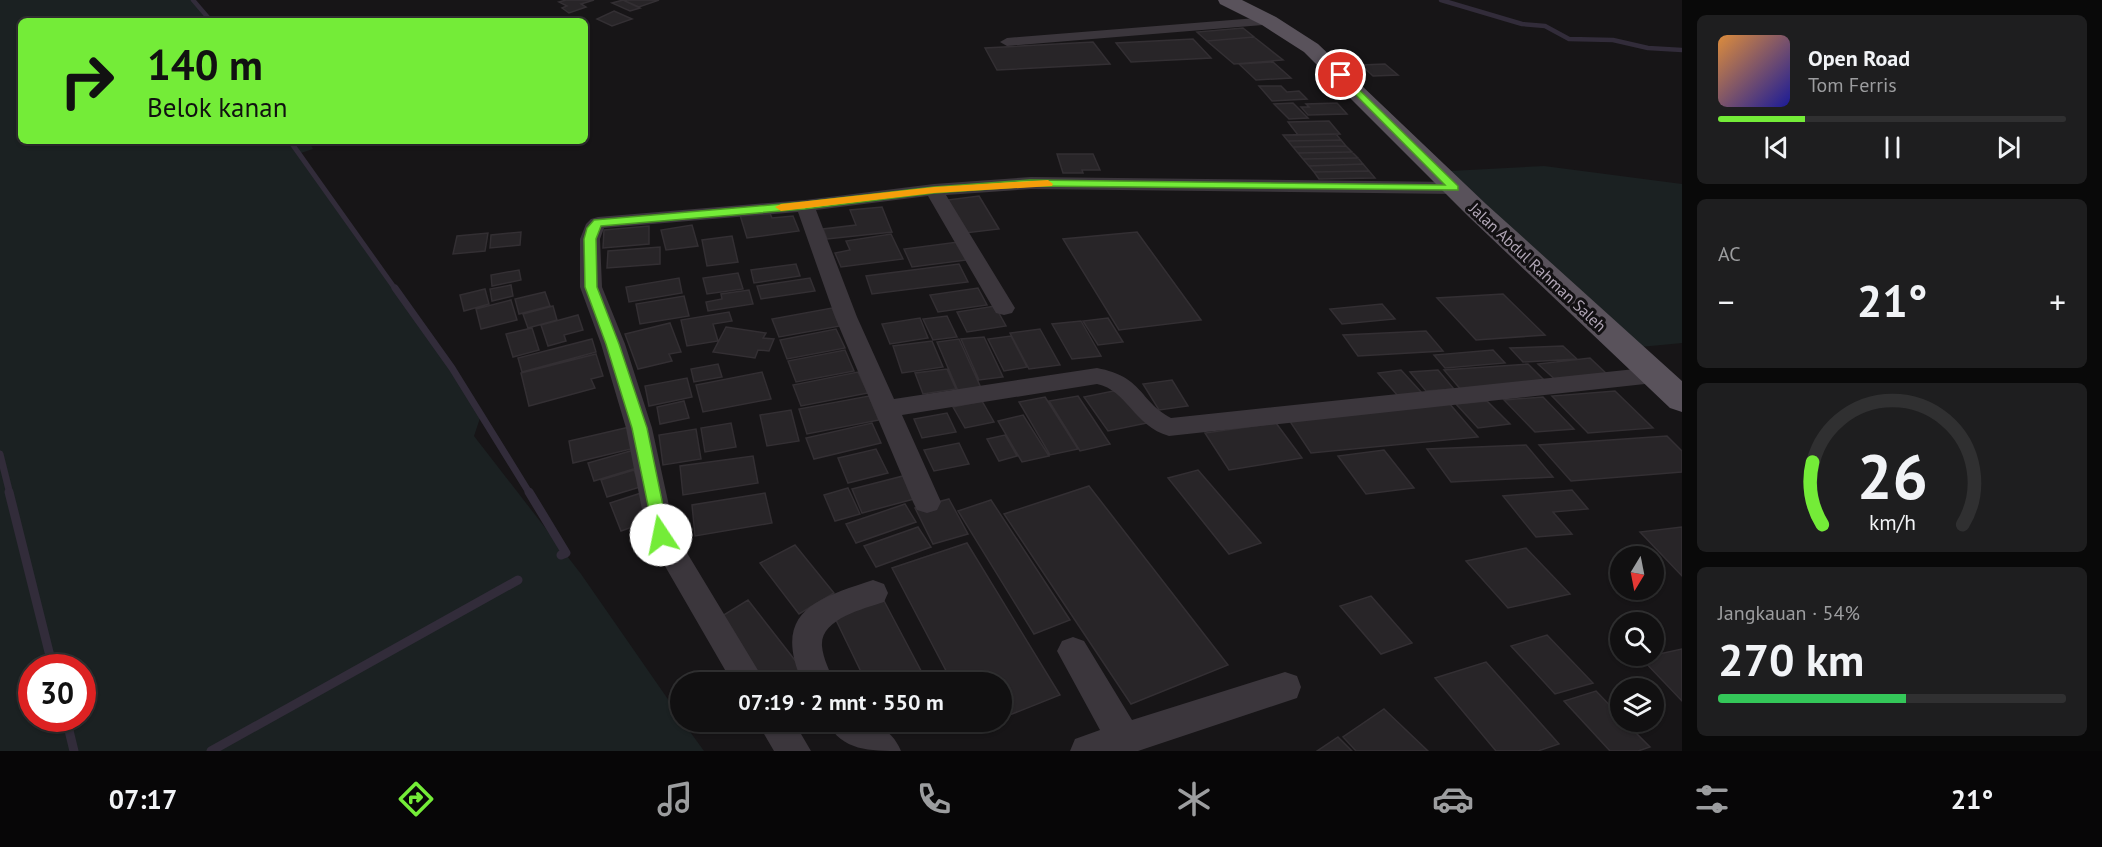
<!DOCTYPE html>
<html lang="id">
<head>
<meta charset="utf-8">
<style>
	:root { --surface:#111011; --page:#1e1e1f; --text:#f1f3f6; --muted:#9c9d9f; --line:#303031; --accent:#74ec38 }
	body { margin:0; font-family:"PT Sans",sans-serif; background:var(--page); color:var(--text); height:100vh; display:flex; flex-direction:column; font-size:22px; white-space:nowrap }
	* { box-sizing:border-box; margin:0 }
	p { font-size:20px; color:var(--muted) }
	.icon { flex:none; width:33px; height:33px; fill:none; stroke:currentColor; stroke-width:2; stroke-linecap:round; stroke-linejoin:round }
	.map { position:relative; flex:1; overflow:hidden }
	.panel { display:flex; flex-direction:column; gap:15px; padding:15px; background:#090909; width:420px }
	.panel>* { flex:none }
	.banner { position:absolute; left:18px; top:18px; width:570px; height:126px; border-radius:9px; box-shadow:0 2px 4px #0004,0 0 0 2px var(--line); background:#74ec38; color:#111; overflow:hidden }
	.needle { width:39px; rotate:190deg }
	.fabs { position:absolute; left:1610px; top:546px; display:grid; gap:12px }
	.fabs a { display:grid; place-items:center; width:54px; height:54px; border-radius:50%; background:var(--surface); box-shadow:0 2px 4px #0004,0 0 0 2px var(--line); font-size:30px }
	.speed { position:absolute; left:18px; top:654px; display:flex; gap:12px; font-size:30px; font-weight:700; text-align:center }
	.speed>* { display:grid; place-content:center; width:78px; height:78px; border-radius:50%; background:var(--surface); box-shadow:0 2px 4px #0004,0 0 0 2px var(--line); line-height:1 }
	.speed .limit { border:9px solid #d22; background:#fff; color:#111 }
	.pin { position:absolute; display:grid; place-items:center; width:51px; height:51px; color:#fff; margin:-26px; border:3px solid #fff; border-radius:50%; box-shadow:0 2px 6px #0007 }
	.me { position:absolute; width:66px; margin:-33px; rotate:349deg; stroke-linejoin:round; filter:drop-shadow(0 0 4px #0008) }
	.turn { display:flex; align-items:center; gap:21px; height:126px; padding:0 30px; font-size:27px }
	.turn .icon { width:78px; height:78px; stroke-width:2.5 }
	.turn b { display:block; font-size:42px; line-height:51px }
	.big { font-size:45px; font-weight:600; line-height:1.1 }
	.panel .widget { flex:1; display:flex; flex-direction:column; justify-content:center; gap:9px; min-width:0; padding:0 21px; border-radius:9px; background:var(--page) }
	.panel .dial { align-items:center; gap:0 }
	.dial svg { height:156px; overflow:visible; fill:none; stroke:var(--line); stroke-width:7; stroke-linecap:round; text-anchor:middle }
	.dial text { fill:var(--text); stroke:none }
	.song { display:flex; align-items:center; gap:18px }
	.cover { width:72px; height:72px; border-radius:9px; background:linear-gradient(135deg,hsl(30 70% 55%),hsl(240 70% 35%)) }
	.played { height:6px; border-radius:3px; background:linear-gradient(90deg,var(--accent) 25%,var(--line) 25%) }
	.keys { display:flex; justify-content:space-around; direction:ltr }
	.heat { display:flex; justify-content:space-between; align-items:center; font-size:33px; direction:ltr }
	.charge { height:9px; border-radius:4px; background:linear-gradient(90deg,#34c759 54%,var(--line) 0) }
	.trip { position:absolute; left:670px; top:672px; width:342px; height:60px; border-radius:30px; background:var(--surface); box-shadow:0 2px 4px #0004,0 0 0 2px var(--line); font-weight:600; line-height:60px; text-align:center }
	.menu { display:flex; height:96px; justify-content:space-around; align-items:center; background:#070607; color:var(--muted) }
	.menu .icon { width:42px; height:42px }
	.menu .current { color:var(--accent) }
	.menu b { font-size:27px; color:var(--text) }
	main { display:flex; flex:1; min-height:0 }
	.map>svg:first-child { display:block }
</style>
</head>
<body>
<main>
<div class="map">
<svg width="1682" height="751" viewBox="0 0 1682 751">
	<rect width="100%" height="100%" fill="#171517"/>
	<path fill="#1b2122" fill-rule="evenodd" d="M0,0H192L208,21H21V141H309L313,149L298,154L452,368L481,415L474,436L581,574L681,718V722H683L704,751H0ZM32,668H82V718H32Z
		M1544,166L1682,184V343L1640,347L1450,171Z"/>
	<g fill="none" stroke-linecap="round" stroke-linejoin="round">
		<path stroke="#322c3a" stroke-width="4.5" d="M193,0L211,21
			M1441,0L1522,24L1545,26L1569,39L1613,40L1648,48L1682,50"/>
		<path stroke="#322c3a" stroke-width="5" d="M290,141L396,290"/>
		<path stroke="#322c3a" stroke-width="7" d="M395,288L452,368L530,494
			M0,454L10,494"/>
		<path stroke="#322c3a" stroke-width="9" d="M9,492L53,668
			M529,492L566,553L561,555
			M66,718L74,751
			M211,751L518,580"/>
	</g>
	<path fill="#282528" stroke="#332f33" stroke-width="1.5" d="M566,0H594L581,4L586,7L569,13L562,8L567,6L559,2Z
		M623,0H659L639,7Z
		M623,0L640,8L630,11L612,3Z
		M614,11L632,19L612,26L597,19Z
		M1243,28L1254,37L1207,41L1197,32Z
		M1254,37L1283,60L1234,64L1207,41Z
		M1193,39L1211,58L1131,62L1116,43Z
		M1093,42L1110,64L997,70L985,48Z
		M1273,62L1291,78L1256,80L1239,64Z
		M1385,64L1398,75L1373,76L1361,65Z
		M1259,86H1281L1287,92L1299,91L1307,99L1272,101Z
		M1293,103L1308,118L1289,119L1274,104Z
		M1337,103L1347,114L1308,115L1301,107H1309L1306,104Z
		M1329,121L1340,134L1298,135L1288,122Z
		M1336,134L1341,140L1288,141L1283,135Z
		M1341,140L1346,146L1293,147L1288,141Z
		M1346,146L1352,152L1298,153L1293,147Z
		M1352,152L1358,158L1303,159L1298,153Z
		M1057,154H1093L1100,170H1082L1083,173H1063Z
		M1358,158L1363,164L1309,166L1303,159Z
		M1363,164L1369,171L1314,172L1309,166Z
		M1369,171L1375,178L1319,179L1314,172Z
		M979,196L999,229L965,233L947,200Z
		M882,207L892,232L827,239L823,229L856,225L850,210Z
		M769,211L772,218L793,216L799,231L747,238L740,215Z
		M692,225L698,246L666,250L661,230Z
		M649,226V244L603,248L604,230Z
		M521,232L520,245L490,248L491,235Z
		M1137,232L1201,320L1119,330L1063,239Z
		M488,233L485,251L453,254L457,236Z
		M891,234L903,259L841,267L835,253L850,250L846,241Z
		M732,236L738,262L707,266L702,240Z
		M958,242L967,260L912,267L904,249Z
		M660,247V264L607,268L608,251Z
		M796,264L800,276L754,283L751,270Z
		M959,264L968,282L872,294L866,276Z
		M519,270L521,280L492,286L491,275Z
		M738,273L743,289L707,294L703,278Z
		M679,278L682,293L629,302L626,287Z
		M810,278L815,291L761,299L757,286Z
		M511,285L513,296L492,301L490,289Z
		M978,288L987,305L938,312L930,295Z
		M485,289L489,304L464,311L460,295Z
		M749,290L753,304L708,311L706,302L722,299L721,294Z
		M545,292L550,306L519,314L515,299Z
		M1503,294L1545,335L1476,340L1437,298Z
		M684,296L689,316L640,324L636,304Z
		M511,300L517,320L481,329L476,309Z
		M1382,304L1395,319L1342,324L1330,309Z
		M553,306L557,320L528,328L523,314Z
		M995,306L1006,326L967,332L957,312Z
		M832,308L840,326L779,337L772,319Z
		M729,312L732,321L713,324L718,341L687,346L681,320Z
		M578,315L583,330L564,335L566,341L548,346L541,325Z
		M947,316L957,337L933,340L923,319Z
		M920,318L928,338L890,344L882,324Z
		M1108,318L1123,342L1098,345L1083,321Z
		M1081,321L1101,356L1072,359L1052,324Z
		M670,323L681,352L669,354L672,361L638,369L625,334Z
		M726,327L766,333L763,338L774,339L769,351L758,350L755,358L713,352Z
		M532,328L539,350L513,357L506,334Z
		M836,329L845,348L787,359L780,340Z
		M1040,329L1060,365L1029,369L1010,333Z
		M1426,331L1443,351L1358,356L1343,335Z
		M1011,336L1027,367L1004,371L988,339Z
		M984,337L1003,377L979,380L961,339Z
		M592,339L596,352L522,372L518,358Z
		M959,339L981,388L958,391L937,342Z
		M932,341L943,367L902,373L893,346Z
		M1563,346L1577,359L1523,362L1510,348Z
		M845,350L854,371L796,382L788,361Z
		M1493,350L1505,363L1445,368L1434,355Z
		M596,354L603,376L591,379L595,388L529,406L521,373Z
		M1590,358L1611,378L1559,383L1538,364Z
		M718,364L722,377L694,382L691,369Z
		M1528,364L1548,384L1462,391L1444,370Z
		M947,369L956,389L923,394L915,373Z
		M1401,370L1422,393L1398,396L1378,373Z
		M1438,370L1454,389L1426,391L1410,372Z
		M762,372L771,399L703,412L696,385Z
		M858,372L868,393L801,406L793,385Z
		M687,378L692,397L649,406L645,386Z
		M1172,380L1188,406L1159,410L1143,384Z
		M1123,389L1147,423L1108,431L1084,397Z
		M1615,391L1653,428L1588,433L1552,396Z
		M869,396L879,420L807,434L799,409Z
		M1078,396L1110,444L1080,451L1049,401Z
		M1045,397L1078,449L1050,455L1019,402Z
		M1543,397L1574,429L1535,432L1504,400Z
		M684,401L689,418L660,424L657,407Z
		M982,401L994,422L965,428L953,407Z
		M1487,401L1510,424L1478,428L1456,404Z
		M1449,403L1478,437L1311,453L1287,417Z
		M791,410L799,441L767,446L760,415Z
		M947,413L956,432L922,438L914,419Z
		M1023,415L1049,456L1022,462L998,421Z
		M731,423L736,447L705,452L701,428Z
		M872,423L881,443L814,459L806,438Z
		M1276,423L1302,458L1229,470L1205,433Z
		M634,426L639,447L573,463L569,441Z
		M696,429L701,459L663,465L659,435Z
		M1005,435L1017,456L999,461L987,439Z
		M1667,436L1682,451V472L1571,481L1539,445Z
		M959,443L969,464L934,471L924,450Z
		M1526,445L1553,477L1451,482L1427,449Z
		M876,449L888,473L848,483L838,458Z
		M634,450L640,467L594,481L588,463Z
		M1384,450L1414,488L1366,494L1338,456Z
		M753,456L758,483L683,495L680,466Z
		M634,470L640,487L607,497L601,480Z
		M1198,470L1261,543L1229,554L1168,478Z
		M903,476L914,499L862,513L852,489Z
		M1089,486L1228,665L1131,704L1004,514Z
		M848,488L860,514L835,521L824,495Z
		M1572,490L1588,509L1553,512L1572,534L1536,537L1503,496Z
		M641,493L652,520L621,531L610,503Z
		M765,493L772,523L695,536L692,505Z
		M949,499L968,534L933,544L915,508Z
		M991,500L1070,620L1034,634L958,511Z
		M905,504L916,522L856,543L846,524Z
		M918,527L931,547L876,567L864,546Z
		M1682,527V576L1640,532Z
		M967,543L1060,695L1002,718V682H952L892,568Z
		M795,545L834,593L799,614L760,563Z
		M1526,548L1570,594L1508,608L1466,561Z
		M1371,596L1412,643L1381,654L1340,606Z
		M883,599L927,682H866L834,616Z
		M748,600L812,682H759L714,621Z
		M1547,635L1593,683L1555,694L1511,646Z
		M1682,649V701L1641,658Z
		M1486,662L1559,744L1538,751H1496L1435,678Z
		M1596,691L1620,716V722H1625L1650,747L1638,751H1610L1564,701Z
		M1384,709L1428,751H1356L1343,737Z
		M787,722H818L797,736Z
		M1338,737L1352,751H1317Z"/>
	<g fill="none" stroke-linecap="round" stroke-linejoin="round">
		<path fill="#3b363c" fill-rule="evenodd" d="M1269,17L1276,21L1274,24L1007,46L1000,42L1007,38Z
			M1031,177L1454,182L1461,184L1463,188L1461,192L1454,194L1031,189L946,195L1015,308L1012,313L1004,315L996,313L993,308L928,196L816,210L857,317L894,399L1097,368C1144,377 1138,400 1171,418L1654,367L1662,369L1666,375L1662,381L1654,383L1169,436C1134,426 1127,390 1097,384L902,415L941,502L937,510L927,513L917,510L913,502L835,317L798,212L604,228L600,239L602,287L625,344L652,428L675,533L765,682H732L647,535L626,428L601,344L580,287V239L586,224L591,219L598,217L805,200L934,184Z
			M873,580L884,584L888,593L884,602C863,609 820,619 822,646C823,659 830,671 834,682H802C772,612 815,599 873,580Z
			M1073,637L1084,641L1132,720L1285,672L1297,676L1301,687L1297,698L1138,751H1070L1075,739L1100,730L1057,651L1062,641Z
			M757,722H794L811,751H774Z
			M827,722C857,719 888,719 901,751C870,751 842,751 827,722Z"/>
		<path fill="#59525b" fill-rule="evenodd" d="M1218,0H1242L1276,17L1318,44L1486,204L1682,381V412L1670,408L1468,216L1304,52L1262,25L1220,4Z"/>
	</g>
	<path fill="#74ec38" stroke="#4b9924" stroke-width="1.5" d="M1341,72L1458,186V190L1030,186L934,193L805,209L601,226L596,239L597,287L619,344L647,428L669,535L666,539L661,541L655,539L632,428L606,344L585,287L584,239L587,228L594,220L805,202L934,187L1030,180L1445,185L1338,77V73Z"/>
	<path fill="#f59e0b" d="M1048,180L1053,184L1052,186L934,193L781,211L775,207L781,204L934,187Z"/>
	<g text-anchor="middle" stroke-width="6" stroke-linejoin="round" paint-order="stroke">
		<g font-size="16" fill="#b2a7b7" stroke="#121012">
			<text transform="translate(1538 267) rotate(43)" y="6">Jalan Abdul Rahman Saleh</text>
		</g>
	</g>
</svg>
<div class="fabs">
<a><svg class="needle" viewBox="-14 -14 28 28"><path d="M0-13l5 13h-10z" fill="#e53935"/><path d="M0 13l5-13h-10z" fill="#9c9d9f"/></svg></a>
<a><svg class="icon" aria-label="search" viewBox="0 0 24 24"><circle cx="10" cy="10" r="6"/><path d="M15 15l6 6"/></svg></a>
<a><svg class="icon" aria-label="layers" viewBox="0 0 24 24"><path d="M12 4l9 5-9 5-9-5zM3 14l9 5 9-5"/></svg></a>
</div>
<div class="speed"><div class="limit">30</div></div>
<div class="pin" style="left:1341px;top:75px;background:#d93025"><svg class="icon" aria-label="arrive" viewBox="0 0 24 24"><path d="M6 21V4h12l-3 4 3 4H6"/></svg></div>
<svg class="me" style="left:661px;top:535px" viewBox="-20 -20 40 40"><circle r="19" fill="#fff"/><path d="M0-13L10 11 0 6-10 11z" fill="#74ec38"/></svg>
<div class="trip">07:19 · 2 mnt · 550 m</div>
<div class="banner">
<div class="turn"><svg class="icon" aria-label="right" viewBox="0 0 24 24"><path d="M7 20v-9h11M14 6l5 5-5 5"/></svg><div><b>140 m</b>Belok kanan</div></div>
</div>
</div>
<section class="panel">
<div class="widget">
<div class="song"><i class="cover"></i><div><b>Open Road</b><p>Tom Ferris</p></div></div>
<div class="played"></div>
<div class="keys"><svg class="icon" aria-label="previous" viewBox="0 0 24 24"><path d="M18 5L8 12l10 7zM5 5v14"/></svg><svg class="icon" aria-label="pause" viewBox="0 0 24 24"><path d="M8 5v14M16 5v14"/></svg><svg class="icon" aria-label="next" viewBox="0 0 24 24"><path d="M6 5l10 7-10 7zM19 5v14"/></svg></div>
</div>
<div class="widget"><p>AC</p>
<div class="heat"><a>−</a><b class="big">21°</b><a>+</a></div>
</div>
<div class="widget dial"><svg viewBox="0 0 100 80">
<path d="M14 69A42 42 0 1 1 86 69"/>
<path d="M14 69A42 42 0 0 1 9 37" stroke="#74ec38"/>
<text x="50" y="56" font-size="32" font-weight="700">26</text>
<text x="50" y="72" font-size="11">km/h</text>
</svg></div>
<div class="widget"><p>Jangkauan · 54%</p><b class="big">270 km</b><div class="charge"></div></div>
</section>
</main>
<nav class="menu">
<b>07:17</b>
<svg class="icon current" aria-label="directions" viewBox="0 0 24 24"><path d="M12 3l9 9-9 9-9-9zM9 14v-3h6M13 9l2 2-2 2"/></svg>
<svg class="icon" aria-label="music" viewBox="0 0 24 24"><path d="M9 18V5l10-2v13"/><circle cx="6" cy="18" r="3"/><circle cx="16" cy="16" r="3"/></svg>
<svg class="icon" aria-label="phone" viewBox="0 0 24 24"><path d="M5 4h4l2 5-3 2q2 4 5 5l2-3 5 2v4C11 20 4 13 5 4z"/></svg>
<svg class="icon" aria-label="climate" viewBox="0 0 24 24"><path d="M12 3v18M4 7l16 10M4 17L20 7"/></svg>
<svg class="icon" aria-label="car" viewBox="0 0 24 24"><path d="M5 17H2v-5l4-1 3-4h7l3 4 3 1v5h-3M9 17h6M6 11h13"/><circle cx="7" cy="17" r="2"/><circle cx="17" cy="17" r="2"/></svg>
<svg class="icon" aria-label="filters" viewBox="0 0 24 24"><path d="M4 7h16M4 17h16"/><circle cx="9" cy="7" r="2"/><circle cx="15" cy="17" r="2"/></svg>
<b>21°</b>
</nav>
</body>
</html>
